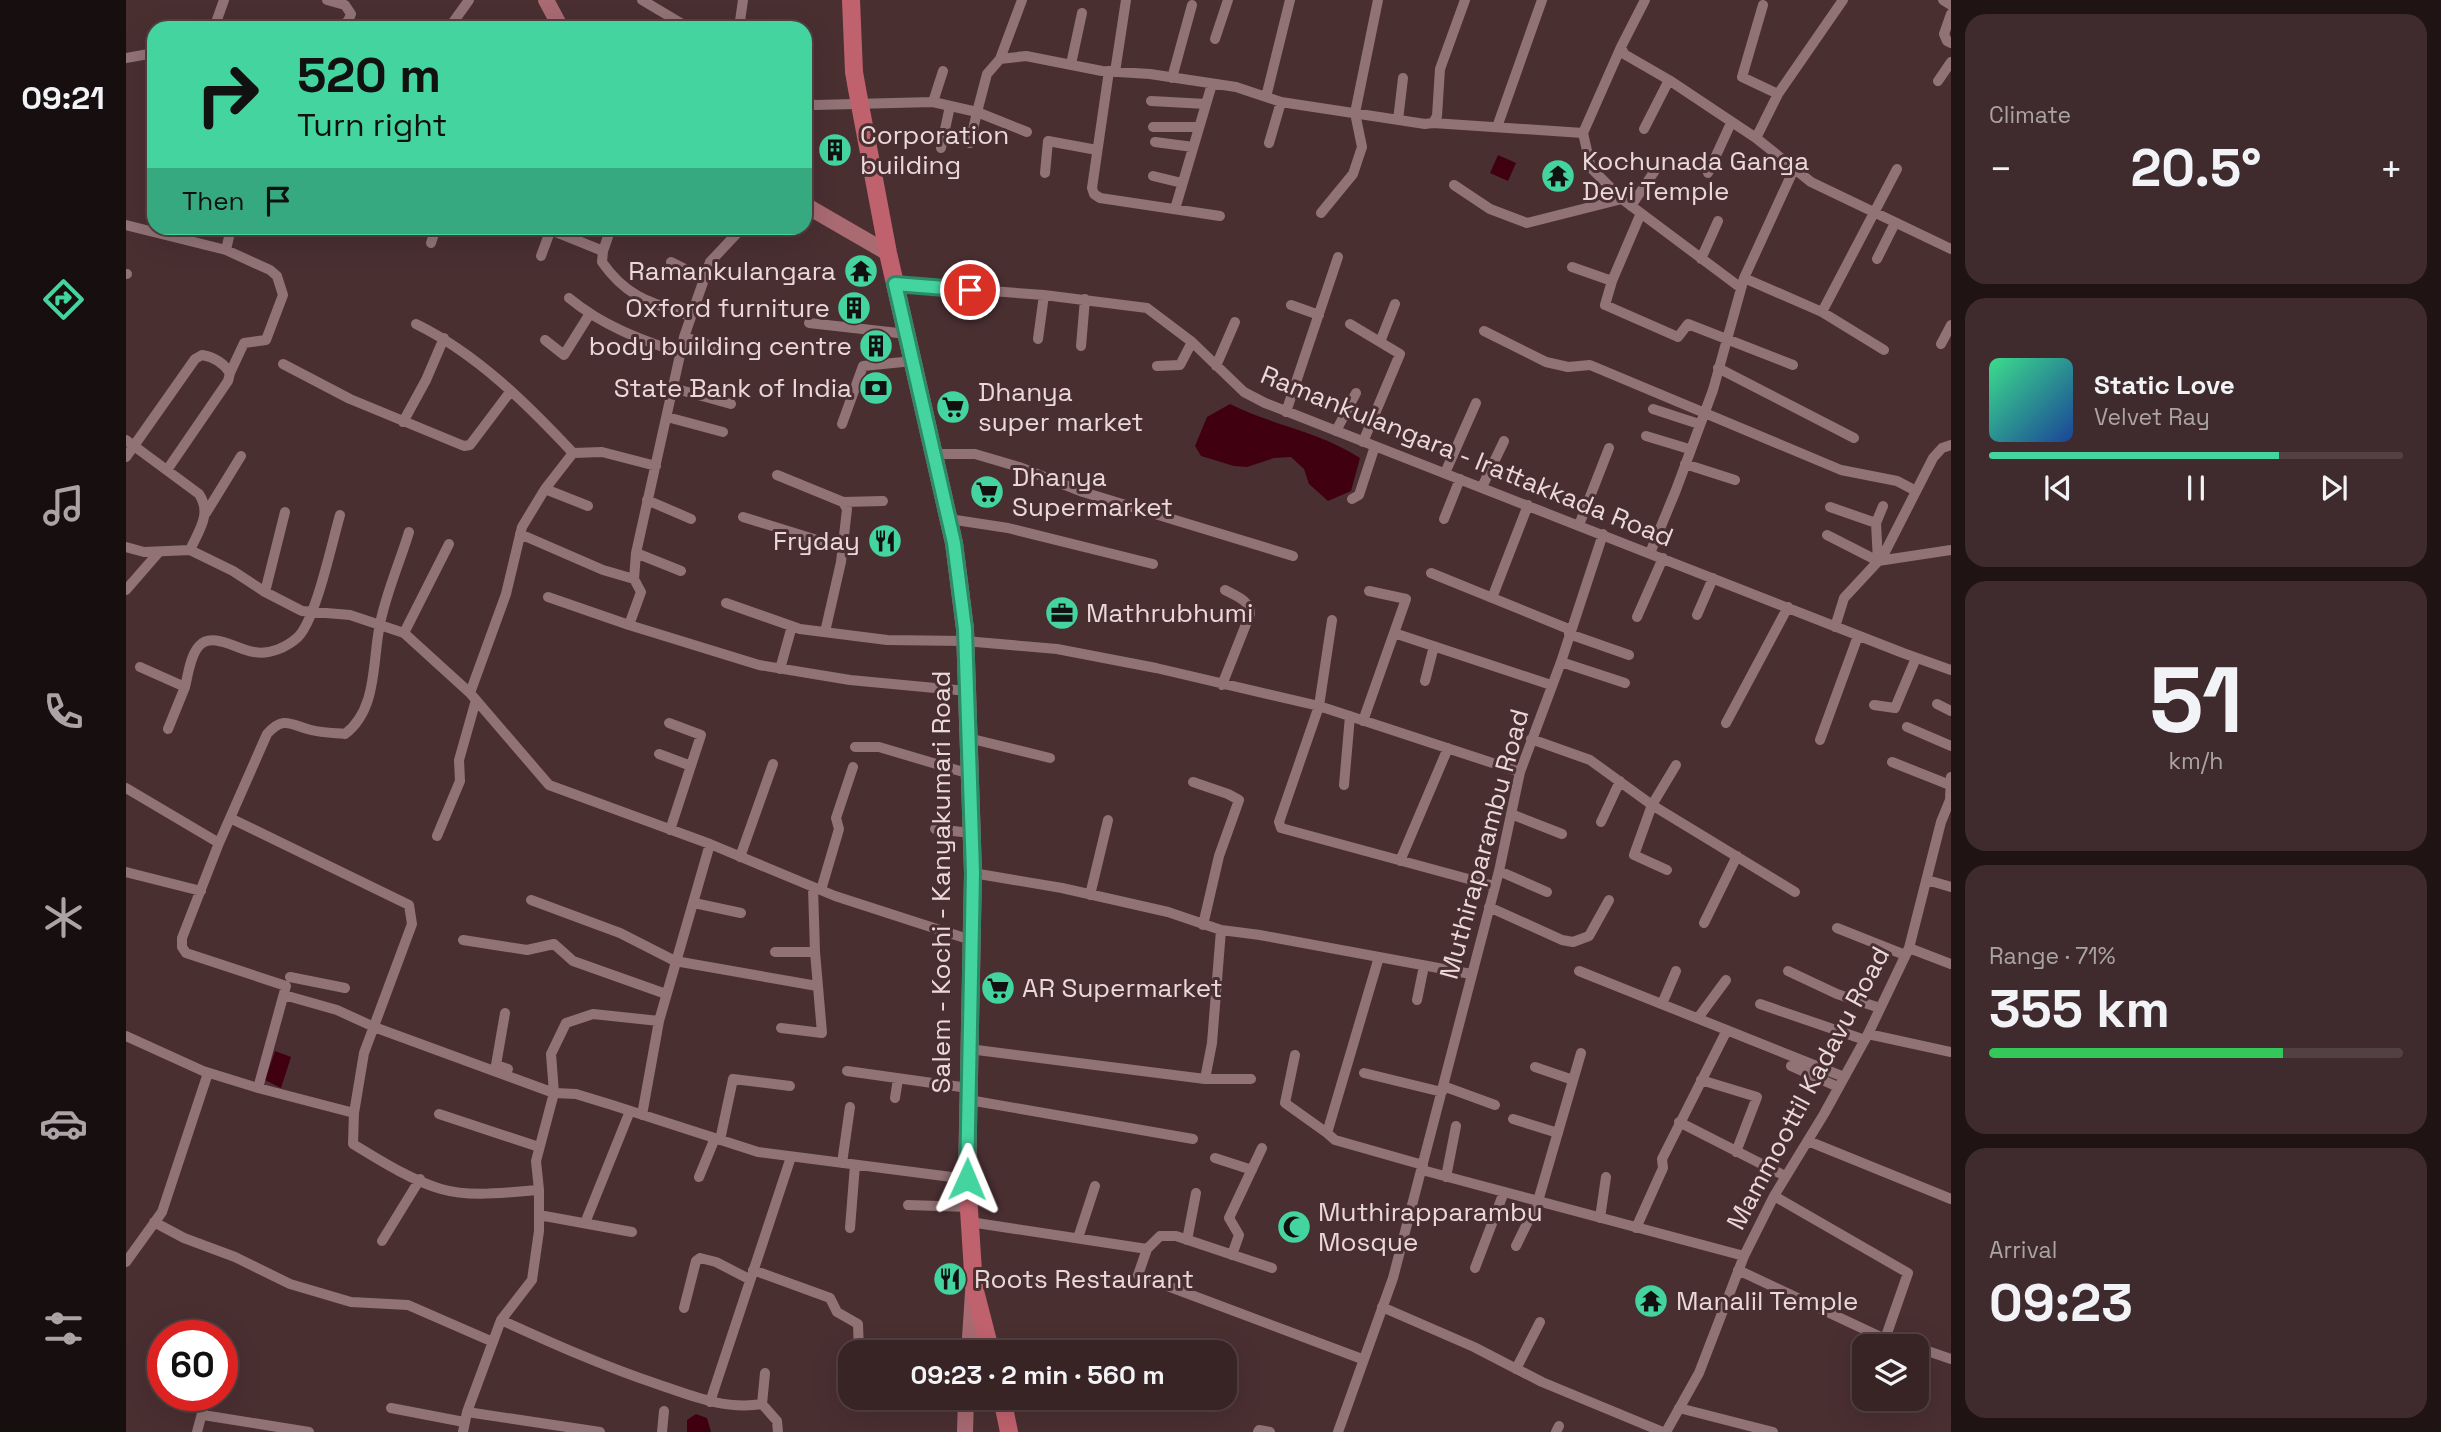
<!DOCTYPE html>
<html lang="en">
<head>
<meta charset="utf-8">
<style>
	:root { --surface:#382325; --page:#3f2b2d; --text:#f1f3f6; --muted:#aba4a7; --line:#524042; --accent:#44d4a0 }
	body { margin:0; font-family:"Space Grotesk",sans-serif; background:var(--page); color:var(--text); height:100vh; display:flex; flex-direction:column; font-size:26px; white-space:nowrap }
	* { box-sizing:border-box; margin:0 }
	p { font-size:23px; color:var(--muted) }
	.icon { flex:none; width:38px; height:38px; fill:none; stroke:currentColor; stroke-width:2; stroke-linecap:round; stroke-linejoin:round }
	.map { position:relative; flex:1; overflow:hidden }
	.sheet { display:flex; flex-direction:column; gap:14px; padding:14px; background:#1f1314; width:490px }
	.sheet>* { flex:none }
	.banner { position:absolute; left:21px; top:21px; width:665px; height:214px; border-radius:21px; box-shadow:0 7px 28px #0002,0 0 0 2px var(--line); background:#44d4a0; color:#111; overflow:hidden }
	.fabs { position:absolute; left:1726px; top:1334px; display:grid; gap:14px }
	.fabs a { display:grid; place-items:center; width:77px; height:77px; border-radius:14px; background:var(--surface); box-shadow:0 7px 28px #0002,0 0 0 2px var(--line); font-size:35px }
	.speed { position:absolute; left:21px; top:1320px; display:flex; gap:14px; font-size:35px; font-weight:700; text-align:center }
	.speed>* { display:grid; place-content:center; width:91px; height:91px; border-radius:50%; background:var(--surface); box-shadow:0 7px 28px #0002,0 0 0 2px var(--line); line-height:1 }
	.speed .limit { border:10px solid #d22; background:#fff; color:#111 }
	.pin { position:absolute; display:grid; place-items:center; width:60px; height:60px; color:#fff; margin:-30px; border:4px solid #fff; border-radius:50%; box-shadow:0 2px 7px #0007 }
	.me { position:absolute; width:77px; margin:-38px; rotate:1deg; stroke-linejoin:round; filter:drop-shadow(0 0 5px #0008) }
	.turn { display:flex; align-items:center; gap:24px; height:147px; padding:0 35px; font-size:32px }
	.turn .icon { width:91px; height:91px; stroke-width:2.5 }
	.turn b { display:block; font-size:49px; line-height:60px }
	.then { display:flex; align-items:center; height:66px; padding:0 35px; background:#0003; gap:14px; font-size:26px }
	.big { font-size:52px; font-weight:600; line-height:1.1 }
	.sheet .tile { flex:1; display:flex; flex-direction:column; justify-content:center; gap:10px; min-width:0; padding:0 24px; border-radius:21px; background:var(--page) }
	.sheet .dial { align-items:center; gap:0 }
	.dial b { font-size:91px; line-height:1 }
	.song { display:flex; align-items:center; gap:21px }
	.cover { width:84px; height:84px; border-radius:10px; background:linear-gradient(135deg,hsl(150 70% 55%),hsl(220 70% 35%)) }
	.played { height:7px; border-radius:4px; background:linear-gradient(90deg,var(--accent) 70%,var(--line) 70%) }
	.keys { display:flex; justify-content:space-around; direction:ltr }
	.heat { display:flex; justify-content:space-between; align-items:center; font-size:38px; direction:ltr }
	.charge { height:10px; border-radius:5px; background:linear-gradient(90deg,#34c759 71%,var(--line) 0) }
	.trip { position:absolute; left:712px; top:1340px; width:399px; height:70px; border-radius:21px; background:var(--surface); box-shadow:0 7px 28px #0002,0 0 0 2px var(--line); font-weight:600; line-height:70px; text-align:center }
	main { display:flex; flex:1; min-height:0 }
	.dock { display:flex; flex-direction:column; width:126px; justify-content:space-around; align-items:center; background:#160e0f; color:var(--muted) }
	.dock .icon { width:49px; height:49px }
	.dock .active { color:var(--accent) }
	.dock b { font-size:32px; color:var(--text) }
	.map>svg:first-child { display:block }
</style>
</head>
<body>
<main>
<nav class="dock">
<b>09:21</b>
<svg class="icon active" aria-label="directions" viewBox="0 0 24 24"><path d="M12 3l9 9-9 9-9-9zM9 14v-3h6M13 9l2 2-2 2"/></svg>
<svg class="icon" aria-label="music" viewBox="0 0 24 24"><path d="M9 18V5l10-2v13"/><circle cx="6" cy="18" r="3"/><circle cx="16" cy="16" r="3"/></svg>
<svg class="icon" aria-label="phone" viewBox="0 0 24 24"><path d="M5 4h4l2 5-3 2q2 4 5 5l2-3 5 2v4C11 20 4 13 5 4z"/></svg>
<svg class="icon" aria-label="climate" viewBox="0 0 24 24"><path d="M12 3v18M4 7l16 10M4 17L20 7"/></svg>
<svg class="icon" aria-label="car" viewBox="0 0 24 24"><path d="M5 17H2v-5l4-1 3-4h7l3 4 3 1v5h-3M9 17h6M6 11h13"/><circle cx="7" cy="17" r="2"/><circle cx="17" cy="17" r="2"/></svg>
<svg class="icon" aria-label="filters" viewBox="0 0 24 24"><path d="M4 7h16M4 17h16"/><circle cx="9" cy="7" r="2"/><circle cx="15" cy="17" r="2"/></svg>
</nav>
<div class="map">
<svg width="1825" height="1432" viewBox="0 0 1825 1432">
	<rect width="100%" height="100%" fill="#4a2f31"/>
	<path fill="#400010" d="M1372,155L1390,163L1382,181L1364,173Z
		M1104,404C1145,425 1195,432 1234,458L1225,491L1202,501L1183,484L1178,469L1165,457L1148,458L1121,467L1108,466L1075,456L1069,446L1081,417Z
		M149,1051L165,1057L155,1088L139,1080Z
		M570,1414L581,1418L585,1432H561V1420Z"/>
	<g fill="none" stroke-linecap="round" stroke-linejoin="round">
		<path stroke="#927375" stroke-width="10" d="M201,0L219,5L225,14L222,21L212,28
			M516,0L563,28
			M1519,0L1495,47L1498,54L1543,80L1630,138L1685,182L1825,249
			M1817,0L1825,5
			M1637,5L1616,77L1652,94
			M1825,14L1818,34L1821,41L1825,43
			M88,28L98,0
			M323,28L343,0
			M613,28L617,0
			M1089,39L1102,0
			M1495,47L1457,133L1465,168L1496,199L1615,288
			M0,58L28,53
			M874,59L896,0
			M945,64L956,13
			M983,71L966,188L968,194L974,198L1094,216
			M989,72L1000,0
			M1046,78L1066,5
			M1812,81L1825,62
			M1140,97L1164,0
			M1025,101L1080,104
			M807,102L817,71
			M679,103L689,105L807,102L851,112L861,74L874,59L900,56L976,71L1024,74L1110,87L1155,102L1299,124L1307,123L1311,116L1314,69L1339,0
			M1272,120L1277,78
			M1307,123L1457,133
			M1027,127H1073
			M1371,127L1416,0
			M1518,129L1543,80
			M1630,138L1652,94L1717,0
			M1029,142L1067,147
			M844,143L851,112L901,132
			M1143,143L1155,102
			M815,148L824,106
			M919,173L922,141L971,150
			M1582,173L1605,123
			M1027,176L1056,183
			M1328,185L1364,209L1401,223L1496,199
			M1505,206L1530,169
			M1049,209L1086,84
			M1195,213L1227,174L1236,147L1229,113L1252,0
			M0,225L100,250L144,270L151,276L157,295L140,340L118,343L104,373
			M420,228L477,251
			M485,228L477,251L476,262C501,298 526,303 565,316
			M305,243L310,228
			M100,250L105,228
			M415,256L425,229
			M1575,259L1592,221
			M1751,259L1769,223
			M545,262L577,278
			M1446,267L1486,281L1479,305L1552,337L1562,324L1667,365
			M0,274H1
			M1618,278L1668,169
			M1486,281L1515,213
			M769,284L918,295L1021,308L1066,342L1118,392L1139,403L1777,653L1825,670
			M443,298C477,326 513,339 554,353
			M1165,305L1193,315
			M1696,312L1771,169
			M683,323L781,334
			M290,324C351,354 401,404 447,453
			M1224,324L1274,354L1237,442
			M1358,331L1420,362L1442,367L1464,365L1715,470L1771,481L1790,491
			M558,337L605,352
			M912,339L918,295
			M419,340L438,355L463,315
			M1254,342L1269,304
			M1815,344L1825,325
			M955,346L959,299
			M157,364L224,399L338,446L344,445L384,392
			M1031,366L1054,365L1066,342
			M1090,366L1109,322
			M1592,368L1728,438
			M547,388L605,404
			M1527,409L1573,424
			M1160,412L1212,257
			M541,417L597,432
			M277,422L300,380L318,338
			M716,424L737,366L787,361
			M1210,431L1230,393
			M1520,436L1563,449
			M0,440L73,494C86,514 73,530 64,550
			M809,454H849L893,467L957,492L1167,556
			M0,457L69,359L76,355C88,357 97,362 104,373L102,381L41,470
			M1559,464L1609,480
			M1319,473L1350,403
			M651,475L717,502L721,509L715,562L699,632
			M1356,487L1378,441
			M419,489L462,506
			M1226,499L1233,495L1249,446
			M521,500L565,519
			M717,502L757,501
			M1704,507L1750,523
			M80,513L115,456
			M617,517L717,548
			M823,519L882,528L1027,564
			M1318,519L1334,479
			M1453,525L1483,448
			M283,532C274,562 260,593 254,624C246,661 252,709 219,734C208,733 196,733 185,730C165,725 158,715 141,734L93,843L56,938V947L60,953L160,986L132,1088L228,1113L227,1144C255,1161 285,1180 315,1189C346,1198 382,1192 413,1190
			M394,534L477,570L508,579L515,592L503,625
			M1701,535L1752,561L1825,550
			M0,547L18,552L64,550L107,571L139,592L176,611L224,615L278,633L344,693L423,785L584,844L709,896L845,940
			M1524,553L1550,490L1587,390L1618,278L1696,312L1758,350
			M1752,561L1750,523L1757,506
			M555,571L510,553L558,337L584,262L616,228
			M1305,573L1445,630
			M508,579L510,553
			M0,590L33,552
			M139,592L159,512
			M422,597L503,625L633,665L724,680L841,691
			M1366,598L1402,505
			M600,603L674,629L761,640L839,641L931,649L1030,668L1193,706L1394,772
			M1571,615L1587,578
			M1511,617L1537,558
			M1206,620L1193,706L1153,822L1155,828L1368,886
			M1709,627L1718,598L1757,556L1807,458L1816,448L1825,445
			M278,633L323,544
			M1268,633L1425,685
			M1443,634L1503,655
			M1435,662L1499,683
			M14,667L59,687L42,729
			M654,669L666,626
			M1299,681L1308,646
			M1096,685L1124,614C1124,600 1110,596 1099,590
			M59,687C62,675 64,656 73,646C86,631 112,650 128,652C144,655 161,647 172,637C190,619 206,542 214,515
			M344,693L380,594L396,527L419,489L447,453L476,452L530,466
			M1811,704L1825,711
			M1748,705L1769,708L1790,658
			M1237,721L1280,599L1243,591
			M543,723L575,735L544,830
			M1600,723L1662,607
			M1781,727L1825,746
			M842,738L924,758
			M1405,739L1464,760L1526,805L1669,892
			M1694,740L1732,636
			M729,747H753L844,774
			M533,754L565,766
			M1766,762L1824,785
			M1067,782L1102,794L1113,800L1093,856L1077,925
			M1218,785L1224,716
			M0,788L93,843
			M1385,814L1436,834
			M104,818L283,905L286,924L238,1053L228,1113
			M1475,822L1494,781
			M809,829L845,833
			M311,836L334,781L333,760L350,700
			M614,857L647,764
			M1274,861L1322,748
			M1541,870L1508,855L1526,805L1550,765
			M1373,871L1421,892
			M0,872L75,891
			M847,873L936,888L1042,912L1095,930L1134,935L1345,974
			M1801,880L1825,887
			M695,890L713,829L710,818L727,767
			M964,895L982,820
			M405,900L494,933L549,961L691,986
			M568,903L615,913
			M1363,907L1436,940L1447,942L1463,936L1483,900
			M1578,923L1611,856
			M1711,928L1779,955
			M337,940L401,950L428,944L447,961L540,994
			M1783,948L1825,964
			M649,952H689
			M1253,957L1201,1133L1209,1140L1297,1165
			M1453,971L1718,1077
			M1662,971L1711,994L1754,1008
			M164,977L219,988
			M158,995L211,1010L248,1027L428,1093L425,1054L440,1023L467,1014L533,1021
			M1291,1000L1298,966
			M1536,1004L1550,971
			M1634,1004L1739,1040
			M379,1013L370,1065L382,1069
			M1572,1018L1600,980
			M655,1028L696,1033L689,952L687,887
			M1742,1034L1825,1052
			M0,1036L77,1071L132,1088
			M843,1049L1079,1079L1086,1043L1095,930
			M1169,1055L1159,1103L1201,1133
			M1665,1066L1712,1087
			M1409,1067L1447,1080
			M721,1071L842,1088
			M1238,1073L1316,1092
			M1079,1079H1125
			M1575,1080L1631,1097L1610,1152
			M1317,1086L1369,1105
			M769,1098L772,1079
			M843,1100L1067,1139
			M313,1114L413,1147
			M516,1115L533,1021L584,844
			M1387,1119L1432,1133
			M1553,1122L1659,1176
			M594,1140L607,1079L664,1086
			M1682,1141L1825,1199
			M1089,1158L1126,1170
			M716,1163L724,1107
			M1296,1170L1618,1256L1573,1373L1540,1432
			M573,1177L589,1138
			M1320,1177L1330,1126
			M1648,1196L1782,1273L1759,1339
			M782,1205L843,1207
			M413,1215L506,1232
			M461,1218L504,1111
			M1474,1218L1480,1177
			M28,1222L58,1238L109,1257L164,1284L225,1302L282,1305L367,1342
			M844,1222L1021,1249L1012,1275L1236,1359
			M724,1228L729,1165
			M1510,1228L1537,1168L1536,1159L1601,1030
			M952,1238L969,1186
			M1061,1240L1070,1193
			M256,1241L294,1179
			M1390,1246L1412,1201L1455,1053
			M1021,1249L1034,1236H1050L1146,1268
			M1106,1255L1113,1235L1103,1218L1136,1148
			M1618,1256L1648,1196L1698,1114L1742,1034L1783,948L1815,822L1824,800L1825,777
			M0,1262L36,1212L82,1073
			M1349,1268L1378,1192
			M627,1270L704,1298L711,1312L732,1324L733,1353
			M1612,1270L1759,1339L1785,1346
			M1256,1307L1348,1347L1416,1382L1537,1432
			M558,1308L570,1261L574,1258L590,1262L623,1279
			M375,1320C426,1343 477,1366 531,1384C566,1396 599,1410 636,1404L651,1421L652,1432
			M1790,1347L1825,1359
			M1390,1369L1414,1322
			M584,1402L665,1157
			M636,1404L639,1373
			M265,1408L338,1422
			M1553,1408L1647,1432
			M341,1412L474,1432
			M77,1415L183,1432
			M71,1432L81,1395
			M337,1432L341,1412L375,1320L406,1280L413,1231V1190L410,1161L428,1093L450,1094L486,1105L632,1152L841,1179
			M536,1432L538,1411
			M1132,1432L1133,1430L1144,1432
			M1212,1432L1267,1278L1373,871L1394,772L1435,662L1477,534
			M1430,1432L1433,1426"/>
		<path stroke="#a96a72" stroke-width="16" d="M420,0L435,28
			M679,205L762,253
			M843,1353L847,1292
			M839,1432L840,1398"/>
		<path stroke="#c0626e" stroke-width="18" d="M725,0L728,72L731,89L762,253L828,543L839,629L847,873L841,1179L848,1287L865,1353
			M876,1398L883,1432"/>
	</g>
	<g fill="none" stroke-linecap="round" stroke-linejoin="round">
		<g stroke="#2c8a68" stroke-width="18">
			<path id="route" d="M841,1179L847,873L839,629L828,543L769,284L844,290"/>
		</g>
		<use href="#route" stroke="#44d4a0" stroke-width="12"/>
	</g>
	<defs>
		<g id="building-disc" transform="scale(1.75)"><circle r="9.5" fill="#44d4a0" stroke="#4a2f31"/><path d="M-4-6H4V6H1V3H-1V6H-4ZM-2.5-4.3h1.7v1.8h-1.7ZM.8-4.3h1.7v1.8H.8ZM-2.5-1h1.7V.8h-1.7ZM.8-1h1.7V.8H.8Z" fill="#111"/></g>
		<g id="temple-disc" transform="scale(1.75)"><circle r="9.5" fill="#44d4a0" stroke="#4a2f31"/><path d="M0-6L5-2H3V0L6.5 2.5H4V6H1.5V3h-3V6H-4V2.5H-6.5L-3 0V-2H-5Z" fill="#111"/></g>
		<g id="bank-disc" transform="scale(1.75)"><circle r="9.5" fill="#44d4a0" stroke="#4a2f31"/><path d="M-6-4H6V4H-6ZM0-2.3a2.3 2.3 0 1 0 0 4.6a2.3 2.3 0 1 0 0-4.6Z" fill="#111"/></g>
		<g id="supermarket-disc" transform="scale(1.75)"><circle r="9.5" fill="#44d4a0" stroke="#4a2f31"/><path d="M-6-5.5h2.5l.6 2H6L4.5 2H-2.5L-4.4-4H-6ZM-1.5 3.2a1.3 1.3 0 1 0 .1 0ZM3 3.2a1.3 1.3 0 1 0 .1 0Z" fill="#111"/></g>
		<g id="restaurant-disc" transform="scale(1.75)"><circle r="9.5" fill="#44d4a0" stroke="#4a2f31"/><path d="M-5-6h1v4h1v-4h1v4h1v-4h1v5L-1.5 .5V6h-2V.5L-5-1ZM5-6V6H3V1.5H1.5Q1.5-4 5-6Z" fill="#111"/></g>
		<g id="office-disc" transform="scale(1.75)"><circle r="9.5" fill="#44d4a0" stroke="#4a2f31"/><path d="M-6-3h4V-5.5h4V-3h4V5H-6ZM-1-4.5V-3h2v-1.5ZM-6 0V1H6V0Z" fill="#111"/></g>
		<g id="mosque-disc" transform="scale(1.75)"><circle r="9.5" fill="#44d4a0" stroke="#4a2f31"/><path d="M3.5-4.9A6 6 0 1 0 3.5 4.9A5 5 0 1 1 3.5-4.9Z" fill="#111"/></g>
	</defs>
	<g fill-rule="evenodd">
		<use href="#building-disc" x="709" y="150"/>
		<use href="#temple-disc" x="1432" y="176"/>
		<use href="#temple-disc" x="735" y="271"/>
		<use href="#building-disc" x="728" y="308"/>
		<use href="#building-disc" x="750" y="346"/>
		<use href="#bank-disc" x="750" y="388"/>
		<use href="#supermarket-disc" x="827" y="407"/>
		<use href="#supermarket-disc" x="861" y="492"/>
		<use href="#restaurant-disc" x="759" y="541"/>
		<use href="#office-disc" x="936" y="613"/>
		<use href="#supermarket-disc" x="872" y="988"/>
		<use href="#mosque-disc" x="1168" y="1227"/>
		<use href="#restaurant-disc" x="824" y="1279"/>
		<use href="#temple-disc" x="1525" y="1301"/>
	</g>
	<g text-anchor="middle" stroke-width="6" stroke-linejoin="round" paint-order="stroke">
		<g font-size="26" fill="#ebd9da" stroke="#4a2f31" text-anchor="start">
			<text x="734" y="144">Corporation<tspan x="734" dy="30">building</tspan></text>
			<text x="1456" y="170">Kochunada Ganga<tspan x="1456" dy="30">Devi Temple</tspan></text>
			<text x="710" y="280" text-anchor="end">Ramankulangara</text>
			<text x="704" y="317" text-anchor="end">Oxford furniture</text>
			<text x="726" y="355" text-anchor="end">body building centre</text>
			<text x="726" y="397" text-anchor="end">State Bank of India</text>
			<text x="852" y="401">Dhanya<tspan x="852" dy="30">super market</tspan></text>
			<text x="886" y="486">Dhanya<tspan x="886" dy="30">Supermarket</tspan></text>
			<text x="734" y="550" text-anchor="end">Fryday</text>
			<text x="960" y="622">Mathrubhumi</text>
			<text x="896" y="997">AR Supermarket</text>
			<text x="1192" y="1221">Muthirapparambu<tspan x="1192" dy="30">Mosque</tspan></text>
			<text x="848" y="1288">Roots Restaurant</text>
			<text x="1550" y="1310">Manalil Temple</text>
		</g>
		<g font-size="26" fill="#ebd9da" stroke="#4a2f31">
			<text transform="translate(1341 456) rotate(22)" y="9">Ramankulangara - Irattakkada Road</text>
			<text transform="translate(1358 844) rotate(-75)" y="9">Muthiraparambu Road</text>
			<text transform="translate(815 882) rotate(-90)" y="9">Salem - Kochi - Kanyakumari Road</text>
			<text transform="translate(1682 1088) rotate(-62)" y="9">Mammoottil Kadavu Road</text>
		</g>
	</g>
</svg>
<div class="fabs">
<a><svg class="icon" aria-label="layers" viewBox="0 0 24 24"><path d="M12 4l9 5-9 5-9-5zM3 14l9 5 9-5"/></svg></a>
</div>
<div class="speed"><div class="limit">60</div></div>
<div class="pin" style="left:844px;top:290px;background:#d93025"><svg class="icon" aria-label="arrive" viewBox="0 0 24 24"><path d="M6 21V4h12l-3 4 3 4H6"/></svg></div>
<svg class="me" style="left:841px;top:1179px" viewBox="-20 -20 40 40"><path d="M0-17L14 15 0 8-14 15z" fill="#44d4a0" stroke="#fff" stroke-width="4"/></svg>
<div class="trip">09:23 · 2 min · 560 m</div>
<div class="banner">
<div class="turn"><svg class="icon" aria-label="right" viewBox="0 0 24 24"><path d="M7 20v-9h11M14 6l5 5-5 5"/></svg><div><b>520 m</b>Turn right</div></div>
<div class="then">Then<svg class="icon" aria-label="arrive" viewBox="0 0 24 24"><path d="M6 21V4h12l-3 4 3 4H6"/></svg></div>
</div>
</div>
<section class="sheet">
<div class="tile"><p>Climate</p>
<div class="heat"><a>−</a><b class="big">20.5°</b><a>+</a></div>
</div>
<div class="tile">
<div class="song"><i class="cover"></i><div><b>Static Love</b><p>Velvet Ray</p></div></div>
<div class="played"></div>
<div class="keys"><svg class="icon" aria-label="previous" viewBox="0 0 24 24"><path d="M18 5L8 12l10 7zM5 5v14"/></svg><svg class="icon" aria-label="pause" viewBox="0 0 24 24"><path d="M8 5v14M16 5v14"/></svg><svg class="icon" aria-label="next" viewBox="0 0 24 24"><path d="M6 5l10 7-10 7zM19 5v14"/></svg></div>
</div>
<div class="tile dial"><b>51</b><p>km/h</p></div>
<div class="tile"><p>Range · 71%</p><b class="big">355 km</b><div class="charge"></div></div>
<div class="tile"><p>Arrival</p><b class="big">09:23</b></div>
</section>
</main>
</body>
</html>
